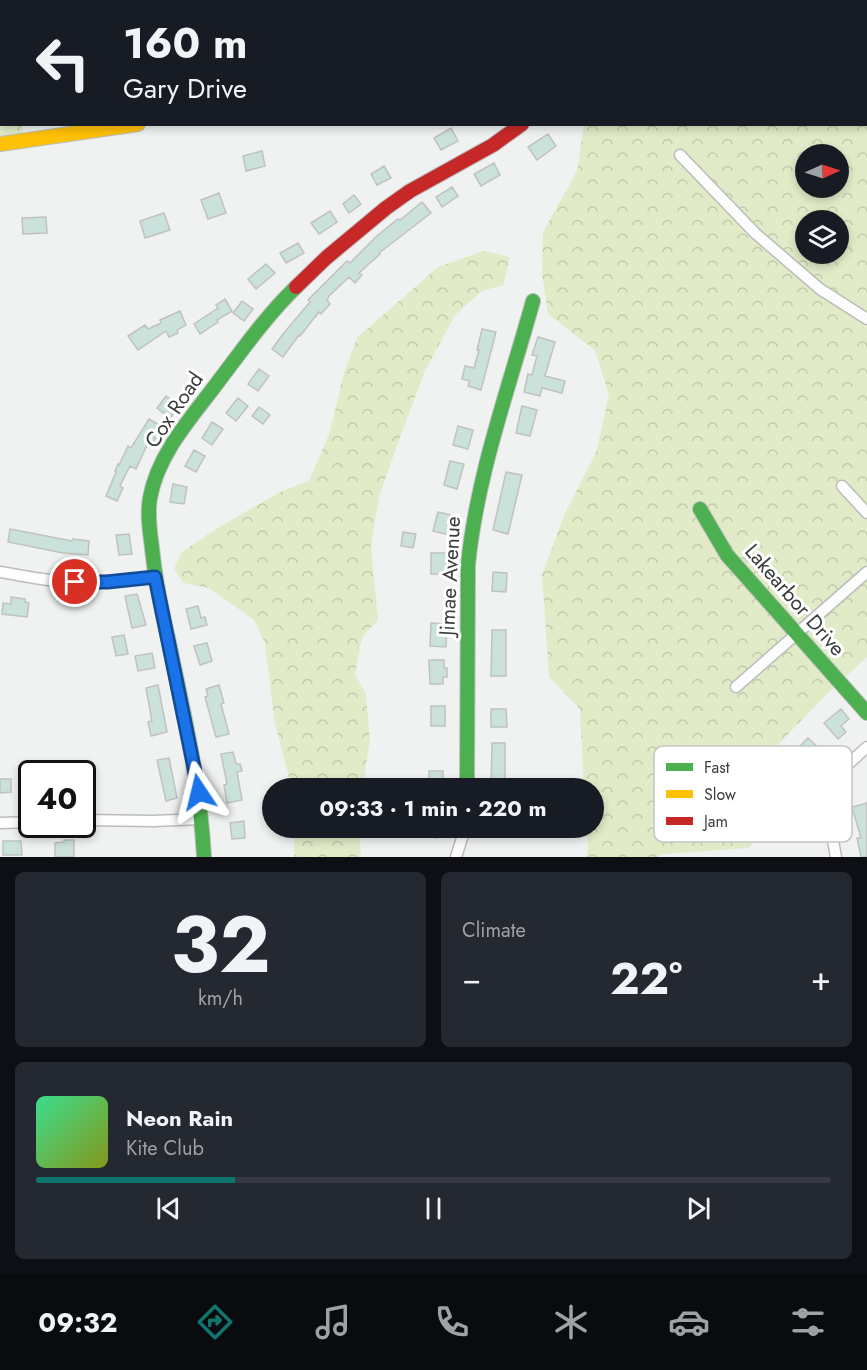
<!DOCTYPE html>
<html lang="en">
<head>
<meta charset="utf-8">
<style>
	:root { --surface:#171b24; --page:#242831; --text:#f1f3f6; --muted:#9ea1a6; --line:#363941; --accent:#0f766e }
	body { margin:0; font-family:Jost,sans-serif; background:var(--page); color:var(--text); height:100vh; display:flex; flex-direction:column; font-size:22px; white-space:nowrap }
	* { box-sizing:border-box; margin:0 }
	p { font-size:20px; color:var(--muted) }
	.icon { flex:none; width:33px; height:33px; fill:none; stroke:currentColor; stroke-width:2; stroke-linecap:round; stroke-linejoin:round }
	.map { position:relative; height:857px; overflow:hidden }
	.sheet { display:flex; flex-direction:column; gap:15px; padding:15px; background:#0d0f14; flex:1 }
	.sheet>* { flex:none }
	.guide { position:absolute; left:0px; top:0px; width:867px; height:126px; box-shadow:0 3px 9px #0003; background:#171b24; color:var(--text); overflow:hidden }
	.needle { width:39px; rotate:87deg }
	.tools { position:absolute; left:795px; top:144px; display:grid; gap:12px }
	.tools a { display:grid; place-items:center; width:54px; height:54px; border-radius:50%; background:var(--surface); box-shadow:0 3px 9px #0003; font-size:30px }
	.speed { position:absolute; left:18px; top:760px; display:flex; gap:12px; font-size:30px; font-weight:700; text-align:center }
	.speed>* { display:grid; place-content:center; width:78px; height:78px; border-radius:50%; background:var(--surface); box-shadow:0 3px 9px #0003; line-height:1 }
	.speed .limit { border:3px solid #111; border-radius:9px; background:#fff; color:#111 }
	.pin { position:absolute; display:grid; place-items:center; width:51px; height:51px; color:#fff; margin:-26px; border:3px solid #fff; border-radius:50%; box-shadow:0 2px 6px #0007 }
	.me { position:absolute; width:66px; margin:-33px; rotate:350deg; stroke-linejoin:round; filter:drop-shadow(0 0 4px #0008) }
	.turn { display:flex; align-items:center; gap:21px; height:126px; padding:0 24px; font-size:27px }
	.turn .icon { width:78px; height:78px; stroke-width:2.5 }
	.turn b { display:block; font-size:42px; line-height:51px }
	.big { font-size:45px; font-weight:700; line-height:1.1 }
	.sheet .widget { flex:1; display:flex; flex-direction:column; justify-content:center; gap:9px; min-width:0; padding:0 21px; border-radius:9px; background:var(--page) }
	.sheet .dial { align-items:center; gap:0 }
	.dial b { font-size:78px; line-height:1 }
	.song { display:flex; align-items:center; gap:18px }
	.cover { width:72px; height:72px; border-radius:9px; background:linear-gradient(135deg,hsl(150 70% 55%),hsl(70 70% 35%)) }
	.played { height:6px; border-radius:3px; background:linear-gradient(90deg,var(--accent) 25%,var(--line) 25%) }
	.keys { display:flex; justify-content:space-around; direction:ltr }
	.heat { display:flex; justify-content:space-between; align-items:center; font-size:33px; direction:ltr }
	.sheet .tiles { flex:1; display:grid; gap:15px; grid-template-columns:1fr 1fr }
	.widget:last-child { grid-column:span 2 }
	.trip { position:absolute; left:262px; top:778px; width:342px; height:60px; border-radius:30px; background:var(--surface); box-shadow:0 3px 9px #0003; font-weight:700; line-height:60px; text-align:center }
	.tabs { display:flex; height:96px; justify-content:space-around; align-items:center; background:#090b0e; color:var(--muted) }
	.tabs .icon { width:42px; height:42px }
	.tabs .active { color:var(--accent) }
	.tabs b { font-size:27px; color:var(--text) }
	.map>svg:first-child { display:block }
</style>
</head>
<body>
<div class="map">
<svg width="867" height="857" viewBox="0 0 867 857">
	<defs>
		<pattern id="forest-crowns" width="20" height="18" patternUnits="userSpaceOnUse" patternTransform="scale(1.5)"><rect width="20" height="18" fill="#e1ebc7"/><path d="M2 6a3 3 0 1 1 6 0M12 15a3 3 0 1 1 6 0" fill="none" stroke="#c2caac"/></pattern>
	</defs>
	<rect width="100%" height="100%" fill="#eff2f0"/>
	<path fill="url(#forest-crowns)" fill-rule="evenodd" d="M414,0H617L618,1H414Z
		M0,61L2,63V124L22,125L24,140L0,144Z
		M866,83H867V657L827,694L762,761L754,781L761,808L762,834L748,848L664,854L658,857H586L588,850L587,828H594V789H584L580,709L549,677L542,575L565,513L596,453L609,395L595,350L548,314L542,273L543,232L577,171L584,125L866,124ZM806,154H838V188H806ZM806,220H838V254H806Z
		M484,251L510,257L503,285L482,291L455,315L425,371L402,432L379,496L371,547L378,620L362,637L355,674L366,694L370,741L362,789H292L275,724L265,643L254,620L209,588L184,583L174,569L182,552L221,526L282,491L309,481L330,432L344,373L357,338L438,267Z
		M295,828H359L361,857H294Z"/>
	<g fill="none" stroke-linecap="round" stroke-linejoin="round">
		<path stroke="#6cc5c5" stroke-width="3" d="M809,0V2
			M866,37H867"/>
	</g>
	<path fill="#cbe1db" stroke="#c0c2c1" stroke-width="1.5" d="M451,128L458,141L441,150L434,138Z
		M548,134L556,146L537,160L528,147Z
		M262,151L265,166L246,171L243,156Z
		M494,163L500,175L481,186L474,174Z
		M384,166L391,178L377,185L371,174Z
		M452,187L458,196L442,207L436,197Z
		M219,193L226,213L208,219L201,200Z
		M354,195L361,204L349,213L343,204Z
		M422,202L431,213L379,253L380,254L359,273L362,275L355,283L349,277L329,296L327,300L330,304L321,314L319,312L300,336L299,335L283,357L272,349L283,334L310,302L308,300L347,261L350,263L378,235L398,219L400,220Z
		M330,211L337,222L319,234L311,223Z
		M164,213L170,230L145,238L140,221Z
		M46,217L47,233L23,234L22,218Z
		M298,243L304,253L286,263L280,253Z
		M266,264L275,273L256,289L248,279Z
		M225,299L232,311L217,320L218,322L200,334L194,324L218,308L216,305Z
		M242,301L253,309L244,321L233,313Z
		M180,311L186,325L177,330L178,333L169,337L166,331L138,350L128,336L145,325L148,329L161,323L160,320Z
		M482,329L496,332L481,390L468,386L470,381L462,379L465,366L474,368L479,350H477Z
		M538,337L555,342L545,376L565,381L562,393L542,388L540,396L524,392L528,374L532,375L537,356L532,355Z
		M259,369L269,376L258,391L248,384Z
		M166,396L180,406L170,418L157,408Z
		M238,398L248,406L236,421L226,413Z
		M522,406L537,410L530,436L516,433Z
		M259,407L270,415L263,424L252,416Z
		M149,419L161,426L154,437L156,438L152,445L148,443L136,469L130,466L120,486L123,488L117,501L106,496L116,472L115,471L118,464L119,465L128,446L131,448Z
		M212,422L223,429L212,445L202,438Z
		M458,426L473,430L468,449L453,445Z
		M194,450L205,456L196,472L185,466Z
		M450,461L464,464L457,489L444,485Z
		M506,472L522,475L508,534L493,530Z
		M173,484L187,487L184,504L170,502Z
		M438,512L451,515L449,523L453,524L450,535L433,531Z
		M10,529L72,541L73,539L89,541L88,555L63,553L8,542Z
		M403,532L416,534L413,548L401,546Z
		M129,534L132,554L119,555L116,535Z
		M431,553H446V574H431Z
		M493,572L507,573L506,592L492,591Z
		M137,594L146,625L132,628L125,596Z
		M11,597L25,599V602L29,603L27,617L2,614L3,603L11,604Z
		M198,606L201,618L205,617L207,625L191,629L186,609Z
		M431,623L447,624L446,647L430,646Z
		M492,630H506V676H491Z
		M124,635L128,654L116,656L112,637Z
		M207,643L212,661L200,665L194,646Z
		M152,653L155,668L138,671L135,656Z
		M429,660H444V668H447V677H443V684H430Z
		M158,685L167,732L151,736L148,722L152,721L146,688Z
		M219,685L224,703L221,704L229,734L216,737L205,697L208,696L206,689Z
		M431,706H445V726H431Z
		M491,709H506L507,727H491Z
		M841,709L849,719L841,726L846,732L838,739L824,723Z
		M808,738L820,749L807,763L795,751Z
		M492,743H505V789H491Z
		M233,752L236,764H240L242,771L237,772L242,800L227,803L224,785L227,784L221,754Z
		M169,758L177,798L166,801L157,760Z
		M429,771H443V781H447V789H429Z
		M0,779H11V792L0,793Z
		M867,803V857H861L857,838H861L852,807Z
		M244,821L245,838L232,839L230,823Z
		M423,828H439L436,838L421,835Z
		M64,840H74V857H55V843L64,842Z
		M3,841H21L22,855H3Z"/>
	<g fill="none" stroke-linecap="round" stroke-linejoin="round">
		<g stroke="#babdbb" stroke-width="13">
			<path id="street" d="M69,0L70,2
				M124,2L127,0
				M680,155L755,233L820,289L867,319
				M842,486L867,513
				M0,572C25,576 50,582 75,582C101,583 128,579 155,577
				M736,687L867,572
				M82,820L153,821L202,819
				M0,823L32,822
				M456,857L462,838L464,828
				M836,857L826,803L828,791L832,779L867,747"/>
		</g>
		<g stroke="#babdbb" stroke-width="16">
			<path id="fast" d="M652,2L654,0
				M866,68H867
				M700,509L727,555L867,713
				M467,789L468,565C477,474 509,388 533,301
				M204,857C200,781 183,711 168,638C161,608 155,578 152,548C150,532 147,515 150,498C158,453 192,417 218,382C243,349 267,315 296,287"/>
		</g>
		<g stroke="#babdbb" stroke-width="16">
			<path id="slow" d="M0,144L138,124"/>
		</g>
		<g stroke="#babdbb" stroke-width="16">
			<path id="jam" d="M296,287L326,258L386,208L410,191L493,145L522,124"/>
		</g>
		<use href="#street" stroke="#fdfdfd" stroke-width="10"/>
		<use href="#fast" stroke="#4caf50" stroke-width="14"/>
		<use href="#slow" stroke="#ffc107" stroke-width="14"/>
		<use href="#jam" stroke="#c62828" stroke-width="14"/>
	</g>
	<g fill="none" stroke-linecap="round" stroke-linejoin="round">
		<g stroke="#114b97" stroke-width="15">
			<path id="route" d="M75,582H107L155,577L199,792"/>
		</g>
		<use href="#route" stroke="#1a73e8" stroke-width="10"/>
	</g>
	<g text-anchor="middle" stroke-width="6" stroke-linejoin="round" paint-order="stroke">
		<g font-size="21" fill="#3b3d3c" stroke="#fff">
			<text transform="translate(174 410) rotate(-56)" y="7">Cox Road</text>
			<text transform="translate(450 576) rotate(-87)" y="7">Jimae Avenue</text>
			<text transform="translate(795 600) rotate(49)" y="7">Lakearbor Drive</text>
		</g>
	</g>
	<rect x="654" y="746" width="198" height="96" rx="9" fill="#fff" stroke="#c4c5c4" stroke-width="1.5"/>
	<rect x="666" y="763" width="27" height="8" fill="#4caf50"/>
	<rect x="666" y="790" width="27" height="8" fill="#ffc107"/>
	<rect x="666" y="817" width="27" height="8" fill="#c62828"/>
	<g font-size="16" fill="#3b3d3c">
		<text x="704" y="773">Fast</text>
		<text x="704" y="800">Slow</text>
		<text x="704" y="827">Jam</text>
	</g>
</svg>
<div class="tools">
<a><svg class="needle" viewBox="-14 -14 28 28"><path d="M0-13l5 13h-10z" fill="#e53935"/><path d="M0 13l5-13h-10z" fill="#9ea1a6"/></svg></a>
<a><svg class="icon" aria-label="layers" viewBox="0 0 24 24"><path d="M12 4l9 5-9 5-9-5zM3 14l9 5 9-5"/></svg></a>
</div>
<div class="speed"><div class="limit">40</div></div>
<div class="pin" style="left:75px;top:582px;background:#d93025"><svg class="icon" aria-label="arrive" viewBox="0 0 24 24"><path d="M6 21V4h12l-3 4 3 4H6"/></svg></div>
<svg class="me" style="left:199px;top:792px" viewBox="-20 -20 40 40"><path d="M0-17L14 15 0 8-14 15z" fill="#1a73e8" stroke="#fff" stroke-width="4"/></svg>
<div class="trip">09:33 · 1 min · 220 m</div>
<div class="guide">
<div class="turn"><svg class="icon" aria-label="left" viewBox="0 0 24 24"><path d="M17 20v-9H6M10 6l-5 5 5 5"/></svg><div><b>160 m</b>Gary Drive</div></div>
</div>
</div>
<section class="sheet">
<div class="tiles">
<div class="widget dial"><b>32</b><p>km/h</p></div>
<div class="widget"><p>Climate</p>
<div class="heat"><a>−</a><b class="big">22°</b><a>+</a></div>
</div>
<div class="widget">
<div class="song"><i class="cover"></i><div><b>Neon Rain</b><p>Kite Club</p></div></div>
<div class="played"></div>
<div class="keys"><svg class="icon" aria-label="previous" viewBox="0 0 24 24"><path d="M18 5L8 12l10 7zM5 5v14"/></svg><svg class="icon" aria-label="pause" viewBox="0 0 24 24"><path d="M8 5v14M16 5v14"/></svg><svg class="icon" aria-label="next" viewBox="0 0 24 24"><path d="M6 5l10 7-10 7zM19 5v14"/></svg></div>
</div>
</div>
</section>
<nav class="tabs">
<b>09:32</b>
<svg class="icon active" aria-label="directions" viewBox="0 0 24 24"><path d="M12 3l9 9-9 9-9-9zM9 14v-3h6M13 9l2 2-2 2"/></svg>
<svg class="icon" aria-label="music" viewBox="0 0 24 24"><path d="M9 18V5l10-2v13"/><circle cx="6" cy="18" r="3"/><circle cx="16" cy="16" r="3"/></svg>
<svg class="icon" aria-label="phone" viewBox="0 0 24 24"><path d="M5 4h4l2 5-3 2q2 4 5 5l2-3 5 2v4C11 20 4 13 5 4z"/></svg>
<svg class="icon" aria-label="climate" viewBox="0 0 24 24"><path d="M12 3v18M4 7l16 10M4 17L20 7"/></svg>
<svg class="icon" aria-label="car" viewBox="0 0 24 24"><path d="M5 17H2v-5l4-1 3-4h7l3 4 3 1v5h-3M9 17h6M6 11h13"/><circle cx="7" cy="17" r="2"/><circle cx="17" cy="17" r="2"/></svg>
<svg class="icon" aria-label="filters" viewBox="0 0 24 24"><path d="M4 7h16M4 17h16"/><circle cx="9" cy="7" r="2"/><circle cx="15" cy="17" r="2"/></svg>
</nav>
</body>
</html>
